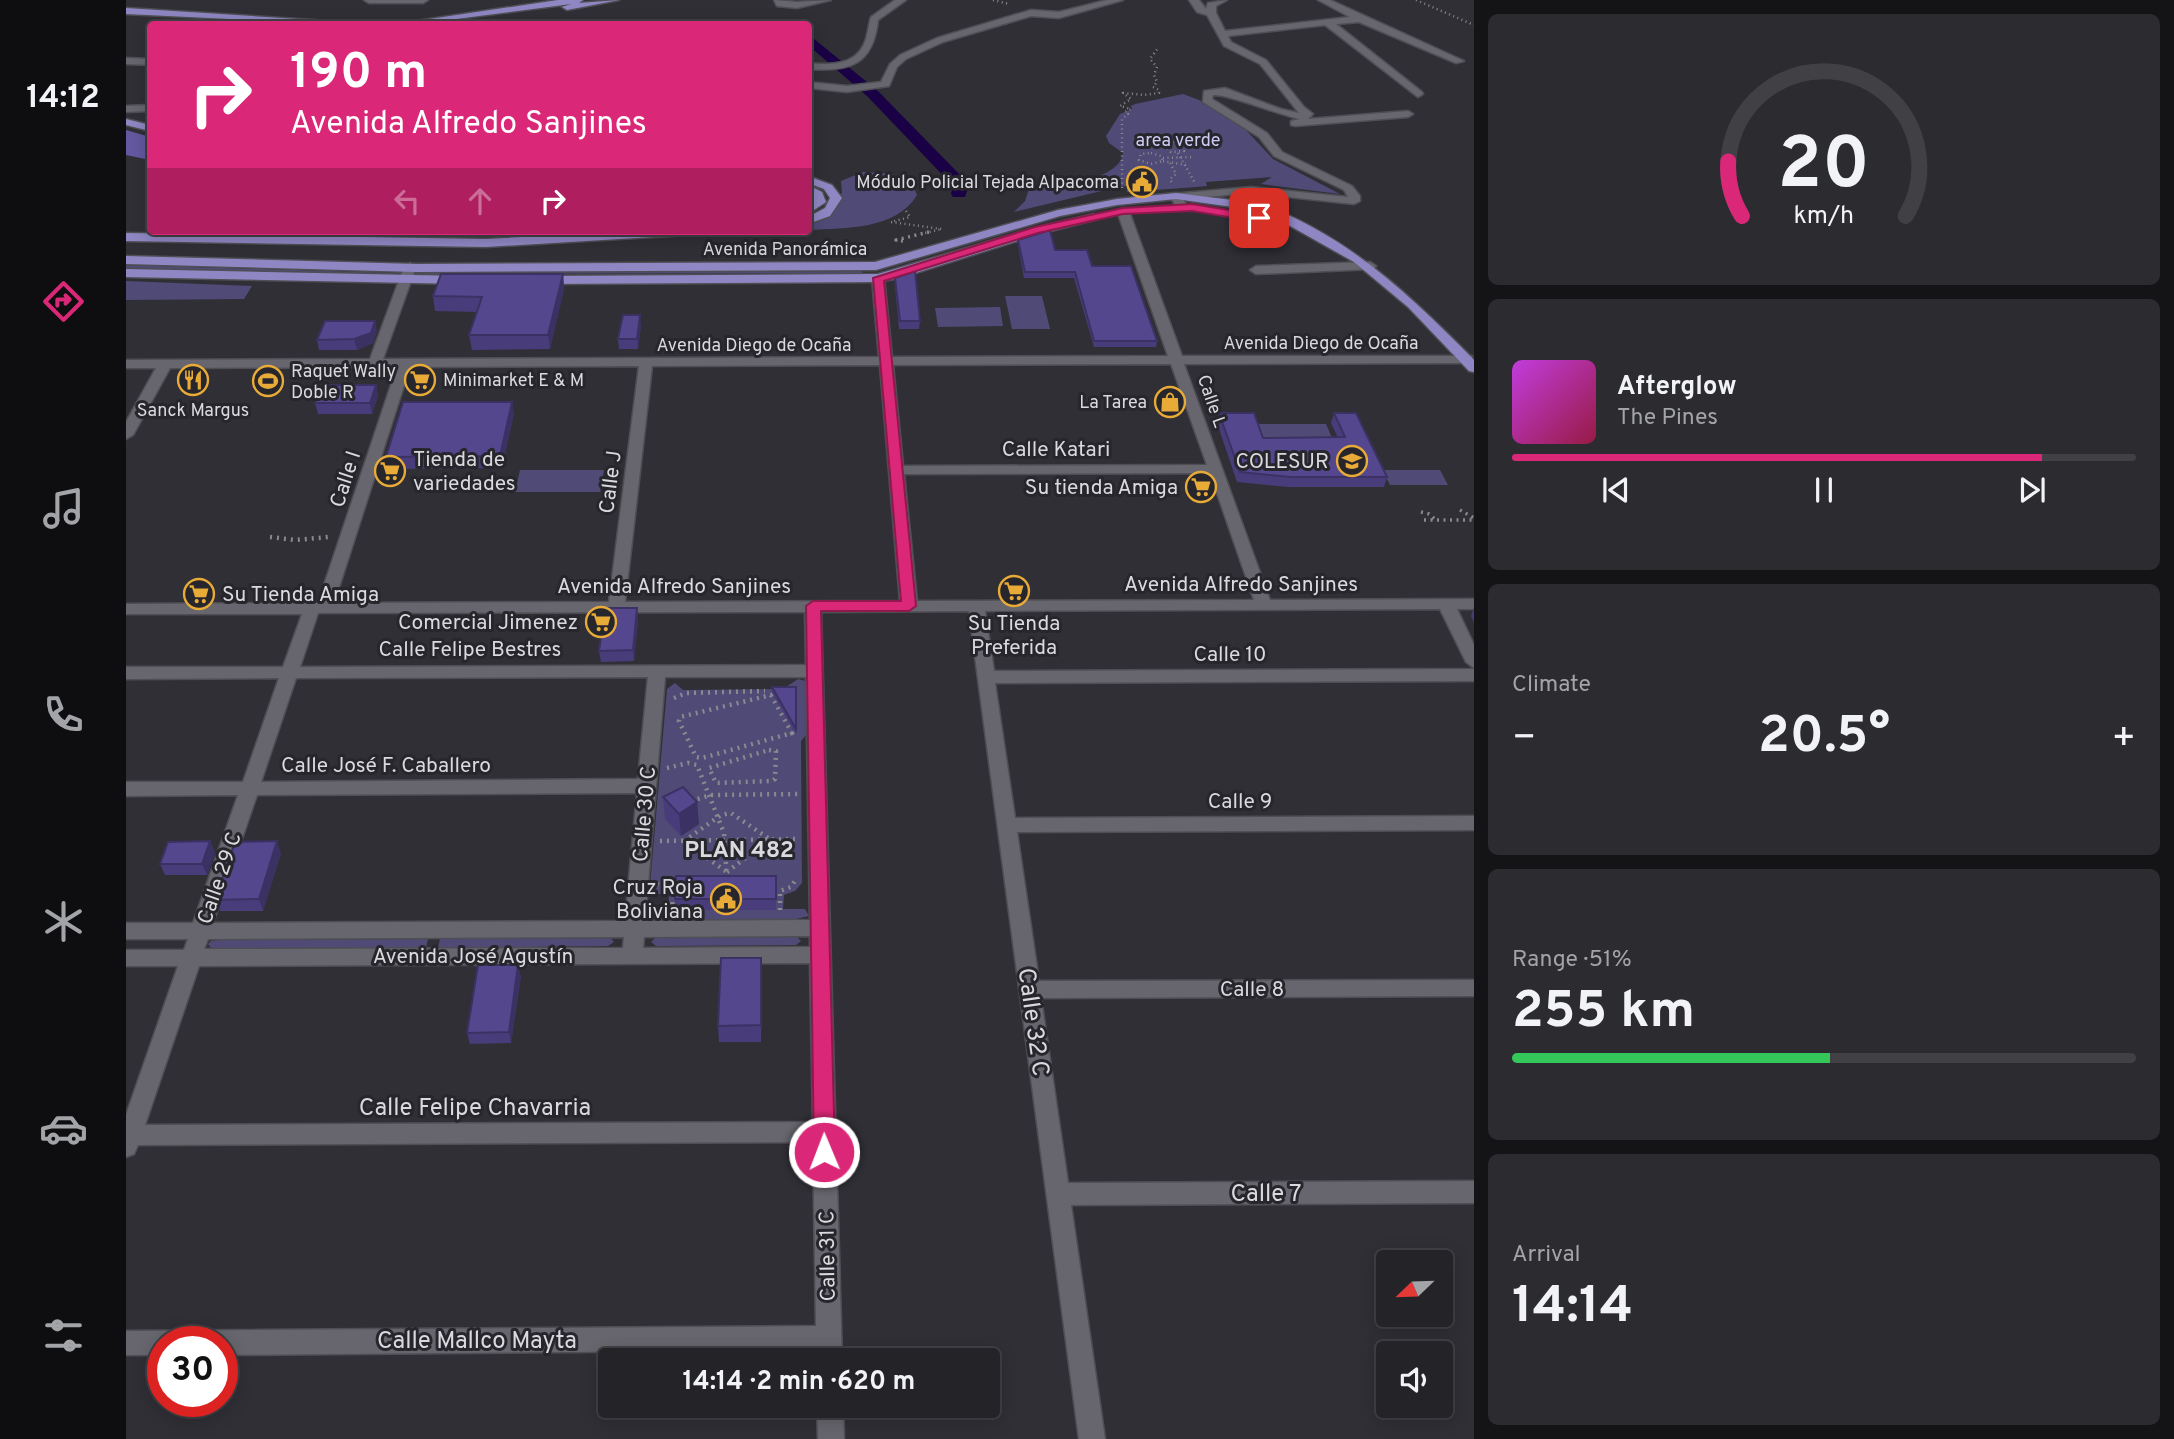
<!DOCTYPE html>
<html lang="en">
<head>
<meta charset="utf-8">
<style>
	:root { --surface:#242328; --page:#2c2b30; --text:#f1f3f6; --muted:#a3a4a8; --line:#414045; --accent:#db2777 }
	body { margin:0; font-family:Overpass,sans-serif; background:var(--page); color:var(--text); height:100vh; display:flex; flex-direction:column; font-size:26px; white-space:nowrap }
	* { box-sizing:border-box; margin:0 }
	p { font-size:23px; color:var(--muted) }
	.icon { flex:none; width:38px; height:38px; fill:none; stroke:currentColor; stroke-width:2; stroke-linecap:round; stroke-linejoin:round }
	.map { position:relative; flex:1; overflow:hidden }
	.drawer { display:flex; flex-direction:column; gap:14px; padding:14px; background:#141316; width:700px }
	.drawer>* { flex:none }
	.hud { position:absolute; left:21px; top:21px; width:665px; height:214px; border-radius:7px; box-shadow:0 4px 18px #0003,0 0 0 2px var(--line); background:#db2777; color:#fff; overflow:hidden }
	.needle { width:46px; rotate:247deg }
	.controls { position:absolute; left:1250px; top:1250px; display:grid; gap:14px }
	.controls a { display:grid; place-items:center; width:77px; height:77px; border-radius:7px; background:var(--surface); box-shadow:0 4px 18px #0003,0 0 0 2px var(--line); font-size:35px }
	.speed { position:absolute; left:21px; top:1326px; display:flex; gap:14px; font-size:35px; font-weight:700; text-align:center }
	.speed>* { display:grid; place-content:center; width:91px; height:91px; border-radius:50%; background:var(--surface); box-shadow:0 4px 18px #0003,0 0 0 2px var(--line); line-height:1 }
	.speed .limit { border:10px solid #d22; background:#fff; color:#111 }
	.pin { position:absolute; display:grid; place-items:center; width:60px; height:60px; color:#fff; margin:-30px; border-radius:14px; box-shadow:0 4px 10px #0006 }
	.me { position:absolute; width:77px; margin:-38px; rotate:359deg; stroke-linejoin:round; filter:drop-shadow(0 0 5px #0008) }
	.turn { display:flex; align-items:center; gap:24px; height:147px; padding:0 28px; font-size:32px }
	.turn .icon { width:91px; height:91px; stroke-width:2.5 }
	.turn b { display:block; font-size:49px; line-height:60px }
	.lanes { display:flex; align-items:center; height:66px; padding:0 28px; background:#0003; justify-content:center; gap:35px; direction:ltr }
	.lanes .off { opacity:.35 }
	.big { font-size:52px; font-weight:700; line-height:1.1 }
	.drawer .card { flex:1; display:flex; flex-direction:column; justify-content:center; gap:10px; min-width:0; padding:0 24px; border-radius:10px; background:var(--page) }
	.drawer .dial { align-items:center; gap:0 }
	.dial svg { height:182px; overflow:visible; fill:none; stroke:var(--line); stroke-width:7; stroke-linecap:round; text-anchor:middle }
	.dial text { fill:var(--text); stroke:none }
	.song { display:flex; align-items:center; gap:21px }
	.cover { width:84px; height:84px; border-radius:10px; background:linear-gradient(135deg,hsl(290 70% 55%),hsl(340 70% 35%)) }
	.played { height:7px; border-radius:4px; background:linear-gradient(90deg,var(--accent) 85%,var(--line) 85%) }
	.keys { display:flex; justify-content:space-around; direction:ltr }
	.heat { display:flex; justify-content:space-between; align-items:center; font-size:38px; direction:ltr }
	.charge { height:10px; border-radius:5px; background:linear-gradient(90deg,#34c759 51%,var(--line) 0) }
	.trip { position:absolute; left:472px; top:1348px; width:402px; height:70px; border-radius:7px; background:var(--surface); box-shadow:0 4px 18px #0003,0 0 0 2px var(--line); font-weight:700; line-height:70px; text-align:center }
	main { display:flex; flex:1; min-height:0 }
	.menu { display:flex; flex-direction:column; width:126px; justify-content:space-around; align-items:center; background:#0e0e10; color:var(--muted) }
	.menu .icon { width:49px; height:49px }
	.menu .current { color:var(--accent) }
	.menu b { font-size:32px; color:var(--text) }
	.map>svg:first-child { display:block }
</style>
</head>
<body>
<main>
<nav class="menu">
<b>14:12</b>
<svg class="icon current" aria-label="directions" viewBox="0 0 24 24"><path d="M12 3l9 9-9 9-9-9zM9 14v-3h6M13 9l2 2-2 2"/></svg>
<svg class="icon" aria-label="music" viewBox="0 0 24 24"><path d="M9 18V5l10-2v13"/><circle cx="6" cy="18" r="3"/><circle cx="16" cy="16" r="3"/></svg>
<svg class="icon" aria-label="phone" viewBox="0 0 24 24"><path d="M5 4h4l2 5-3 2q2 4 5 5l2-3 5 2v4C11 20 4 13 5 4z"/></svg>
<svg class="icon" aria-label="climate" viewBox="0 0 24 24"><path d="M12 3v18M4 7l16 10M4 17L20 7"/></svg>
<svg class="icon" aria-label="car" viewBox="0 0 24 24"><path d="M5 17H2v-5l4-1 3-4h7l3 4 3 1v5h-3M9 17h6M6 11h13"/><circle cx="7" cy="17" r="2"/><circle cx="17" cy="17" r="2"/></svg>
<svg class="icon" aria-label="filters" viewBox="0 0 24 24"><path d="M4 7h16M4 17h16"/><circle cx="9" cy="7" r="2"/><circle cx="15" cy="17" r="2"/></svg>
</nav>
<div class="map">
<svg width="1348" height="1439" viewBox="0 0 1348 1439">
	<rect width="100%" height="100%" fill="#302f36"/>
	<path fill="#504a77" d="M1057,94L1073,100L1119,129L1147,159L1214,194L1135,184L1146,177L1080,182L1081,186L1071,187L1001,192V186L992,187L888,212L899,201L903,189C927,184 993,183 997,153L983,143L980,136L994,114L1006,109L1005,106L1009,104Z
		M737,172C758,173 783,171 791,195C770,230 719,228 683,230V221L690,219L716,193L715,181Z
		M0,265L267,273L269,274L0,268Z
		M735,271L737,273L295,274L297,273Z
		M0,281L126,286L118,299L0,300Z
		M879,296H916L924,329H886Z
		M874,307L877,326L812,327L809,308Z
		M1130,424H1200L1209,445H1139Z
		M394,470H478L474,492H389Z
		M1256,470H1314L1322,485H1264Z
		M672,679L679,681L680,735L675,741L676,883L669,891L658,895L657,909H679L683,916L670,919L527,921L522,915L525,911L542,910L543,895L532,894L524,885L541,689L549,683L557,690L657,689Z
		M670,936L675,941L670,945L530,946L525,942L530,937Z
		M484,937L488,942L482,946L312,948L314,939Z
		M302,939L300,948L86,949L82,944L85,941L94,940Z"/>
	<path fill="#6458a0" d="M0,130L24,137V160L0,155Z"/>
	<g fill="none" stroke-linecap="round" stroke-linejoin="round">
		<path fill="#1a0145" fill-rule="evenodd" d="M682,34L752,91L841,182L843,185L839,197H827L825,194L827,186L742,97L682,45Z"/>
		<g stroke="#4e4e54" stroke-width="3">
			<path id="minor" d="M238,0H302L297,3H243Z
				M648,0L671,2L705,0L671,8L651,6Z
				M769,0H780L752,20C747,65 724,72 682,69V63C703,65 728,66 738,44C742,36 742,26 745,17Z
				M981,0H997L933,18L905,16L817,42L780,59L771,67L763,86L721,92L682,88V82L721,86L755,82L764,64L774,55L811,38L905,10L933,12Z
				M1063,0H1073L1080,9L1082,3L1101,0L1090,6V13L1099,31L1224,17L1192,0H1204L1338,61L1330,63L1233,22L1210,24L1296,92L1297,94L1292,97L1199,25L1102,36L1105,42L1140,60L1178,107L1187,114L1182,119L1282,111L1287,114L1282,117L1169,126L1165,125V121L1174,119C1153,115 1103,94 1087,95L1086,99L1141,133L1156,152L1226,186L1234,196V201L1228,204L1125,193L1057,199L1062,208L1056,211L1052,210L1044,196L1046,194L1125,187L1222,197L1218,190L1148,156L1133,137L1077,102L1078,91L1099,88L1155,109L1173,113L1134,64L1098,46L1081,15L1071,12Z
				M0,58L24,59V65L0,64Z
				M24,105V111L0,112V106Z
				M997,208L1003,211L1056,356H1346V362L1341,363L1058,364L1144,600L1348,599V609H1331L1348,645V668L1340,662L1314,609L859,611L868,671L1348,669V681L869,683L889,818L1348,816V830L891,832L913,981L1348,980V996L915,998L942,1183L1348,1181V1203L945,1205L979,1439H953L843,611L695,612L716,1360H690V1350L96,1355V1342H37V1355H0V1331L690,1326L687,1142L12,1145L8,1154L0,1157V1115L52,966H0V950H58L62,939H0V923H67L112,795L0,796V782H117L153,678L0,679V667H157L176,614H0V604L192,603L271,367L44,368L7,435L0,439V422L30,368H0V360L244,359L278,267L284,263L290,267L257,359L753,357L746,278L752,274L758,278L766,357L1042,356L991,211ZM1045,364L1081,465L777,466L767,365ZM754,365L774,601L499,602L526,366ZM513,366L483,602L208,603L284,367ZM1084,473L1128,600L791,601L778,474ZM679,612L680,665L174,667L192,613ZM522,677L512,779L135,782L170,678ZM539,677H680L684,920L519,921ZM511,793L499,921L87,923L131,795ZM684,936V947L517,948L518,937ZM498,937L497,948L78,949L82,939ZM684,963L687,1122L19,1125L73,966Z
				M1244,262L1250,266L1248,269L1130,274L1124,270L1130,266Z
				M691,1405H717L718,1439H692Z"/>
		</g>
		<g stroke="#4e4e54" stroke-width="3">
			<path id="major" d="M432,0H457L453,3L493,0L441,10L436,7L445,4L292,24H270Z
				M0,8L203,21L208,24L0,14Z
				M0,119L24,125V131L0,125Z
				M682,176L706,185L716,198L704,216L682,224V217L699,208L704,198L698,189L682,183Z
				M682,185L696,192L700,202L682,214V205L688,201L682,193Z
				M1050,193C1086,198 1127,200 1160,214C1235,248 1291,302 1348,360V372L1343,371L1282,307L1228,262L1150,218L1107,207L1050,199L991,205L934,216L750,270L291,272L0,264V256L291,264L749,262L932,210L991,199Z
				M968,214L974,217L972,219L913,234L774,278L752,282L416,284L410,280L416,276L752,274L905,229Z
				M501,231H566L560,235L360,247L0,241V233L360,239Z
				M0,269L336,276L342,280L336,284L0,277Z"/>
		</g>
		<path stroke="#8a898f" stroke-width="2.5" stroke-dasharray="1 3.5" stroke-linecap="butt" d="M867,0L883,4
			M1290,0L1348,25
			M1018,138H1028L1035,142L1034,145L1023,147L1013,142Z
			M1044,139L1049,142L1039,141Z
			M1046,146L1055,147L1058,151L1045,152L1041,148Z
			M1025,153L1035,156L1037,161L1025,164L1013,160L1015,154Z
			M1052,153L1069,183
			M1037,158L1068,157
			M1037,161L1060,165
			M1044,163L1050,174L1044,179L1047,185
			M996,188V119L1002,114L999,112L1005,109L994,106L1005,99L997,93L1018,95L1033,93V90L1027,87L1031,82L1028,75L1031,67L1024,59L1032,48
			M780,211L784,217L765,222L816,229L799,233"/>
		<path stroke="#8a898f" stroke-width="3.5" stroke-dasharray="2 4.5" stroke-linecap="butt" d="M777,241L770,240L807,231
			M1334,510L1348,518
			M1295,512L1303,514L1311,521
			M1298,520H1348"/>
		<path stroke="#8a898f" stroke-width="4.5" stroke-dasharray="2 5" stroke-linecap="butt" d="M144,537L169,540L203,537
			M645,695L666,733L576,758L570,757L553,721L554,717Z
			M548,698L560,693L639,691
			M666,733L669,739
			M643,750L650,751L649,779L646,781L590,783L583,768Z
			M541,768L562,763L571,765L598,833L601,880
			M565,801L585,795L674,794
			M534,841L670,839
			M558,841L595,815L605,813L642,838
			M558,842L601,872
			M632,848L641,854
			M601,872L643,840
			M531,884L547,892L546,910
			M654,910V891L665,887L670,879"/>
		<use href="#minor" fill="#67666e" fill-rule="evenodd"/>
		<use href="#major" fill="#8f87c3" fill-rule="evenodd"/>
	</g>
	<path fill="#483d7a" d="M892,240L929,250L966,266L1031,341L1030,347H968L948,278H898L892,245Z
		M437,274L438,289L424,349L346,350L343,335L351,312L309,311L307,296Z
		M769,278L794,321L793,329H773L769,286Z
		M515,325L512,349H493L492,339Z
		M251,331L247,343L231,350H193L191,340Z
		M250,385L252,396L246,414H192L189,403Z
		M388,413L376,468L262,469L260,457Z
		M1093,413L1137,438H1212L1205,423L1208,413L1261,477L1258,487H1162L1111,482L1091,423Z
		M1348,607V623L1345,616Z
		M512,619L508,661L475,662L473,651Z
		M646,687H670V735L646,693Z
		M537,797L571,802L573,824L555,836L539,819Z
		M84,841L89,853L81,875H39L34,864Z
		M155,853L137,911H94L89,900Z
		M650,876V910H550L549,899Z
		M636,975L635,1042H593L592,1026Z
		M395,976L385,1043L344,1044L341,1033Z"/>
	<path fill="#3b3263" d="M437,274L438,289L424,349L422,335Z
		M514,315L515,325L512,349L511,339Z
		M249,321L251,331L247,343L231,350L228,339Z
		M250,385L252,396L246,414L244,403Z
		M386,402L388,413L376,468L374,456Z
		M511,608L512,619L508,661L507,650Z
		M571,802L573,824L555,836L553,814Z
		M84,841L89,853L81,875L76,864Z
		M151,841L155,853L137,911L133,899Z
		M392,965L395,976L385,1043L383,1032Z"/>
	<path fill="#54478e" stroke="#3b3263" stroke-width="2" d="M924,230L929,250H961L966,266H1005L1031,341H968L949,272H899L892,240Z
		M789,271L794,321H774L769,278Z
		M315,274H437L422,335H343L356,297L307,296Z
		M497,315H514L511,339H492Z
		M199,321H249L245,333L228,339L191,340Z
		M197,385H250L244,403H189Z
		M277,402H386L374,456L260,457Z
		M1093,413H1128L1137,438L1219,437L1208,413H1230L1261,477H1165L1114,472Z
		M479,608H511L507,650L473,651Z
		M646,687H670V729Z
		M557,787L571,802L553,814L537,797Z
		M84,841L76,864H34L42,842Z
		M151,841L133,899L89,900L109,842Z
		M550,876H650V899H549Z
		M595,958H635V1025L592,1026Z
		M352,965H392L383,1032L341,1033Z"/>
	<path fill="#db2777" stroke="#8e194d" stroke-width="2" d="M1066,204L1133,215L1139,218L1133,222L1066,211L997,214L912,233L758,281L790,606L783,611H695L709,1152L706,1158L698,1161L691,1158L688,1152L680,606L687,601H775L747,278L909,227L997,208Z"/>
	<defs>
		<g id="civic-ring" transform="scale(1.575)"><circle r="9.5" fill="#26262c" stroke="#e8ab37" stroke-width="1.5"/><path d="M-.6-6.5H3V-4.5H.6V-3L4-1V1h2V6H-6V1h2V-1L-.6-3ZM-1.2 2.5V6h2.4V2.5Z" fill="#e8ab37"/></g>
		<g id="restaurant-ring" transform="scale(1.575)"><circle r="9.5" fill="#26262c" stroke="#e8ab37" stroke-width="1.5"/><path d="M-5-6h1v4h1v-4h1v4h1v-4h1v5L-1.5 .5V6h-2V.5L-5-1ZM5-6V6H3V1.5H1.5Q1.5-4 5-6Z" fill="#e8ab37"/></g>
		<g id="supermarket-ring" transform="scale(1.575)"><circle r="9.5" fill="#26262c" stroke="#e8ab37" stroke-width="1.5"/><path d="M-6-5.5h2.5l.6 2H6L4.5 2H-2.5L-4.4-4H-6ZM-1.5 3.2a1.3 1.3 0 1 0 .1 0ZM3 3.2a1.3 1.3 0 1 0 .1 0Z" fill="#e8ab37"/></g>
		<g id="stadium-ring" transform="scale(1.575)"><circle r="9.5" fill="#26262c" stroke="#e8ab37" stroke-width="1.5"/><path d="M0-5a6.5 5 0 1 0 0 10a6.5 5 0 1 0 0-10ZM-3.5-1.8h7v3.6h-7Z" fill="#e8ab37"/></g>
		<g id="shop-ring" transform="scale(1.575)"><circle r="9.5" fill="#26262c" stroke="#e8ab37" stroke-width="1.5"/><path d="M-5-2.5h2.3a2.7 3.5 0 0 1 5.4 0H5L5.5 6h-11ZM-1.5-2.5h3a1.5 2.3 0 0 0-3 0Z" fill="#e8ab37"/></g>
		<g id="school-ring" transform="scale(1.575)"><circle r="9.5" fill="#26262c" stroke="#e8ab37" stroke-width="1.5"/><path d="M0-5L7-2L0 1L-7-2ZM-4 1L0 2.5L4 1V4Q0 6-4 4Z" fill="#e8ab37"/></g>
	</defs>
	<g fill-rule="evenodd">
		<use href="#civic-ring" x="1016" y="182"/>
		<use href="#restaurant-ring" x="67" y="380"/>
		<use href="#supermarket-ring" x="294" y="380"/>
		<use href="#stadium-ring" x="142" y="381"/>
		<use href="#shop-ring" x="1044" y="402"/>
		<use href="#school-ring" x="1226" y="461"/>
		<use href="#supermarket-ring" x="264" y="471"/>
		<use href="#supermarket-ring" x="1075" y="487"/>
		<use href="#supermarket-ring" x="888" y="591"/>
		<use href="#supermarket-ring" x="73" y="594"/>
		<use href="#supermarket-ring" x="475" y="622"/>
		<use href="#civic-ring" x="600" y="899"/>
	</g>
	<g text-anchor="middle" stroke-width="6" stroke-linejoin="round" paint-order="stroke">
		<g font-size="18" fill="#cfccf5" stroke="#26262c">
			<text x="1052" y="146">area verde</text>
		</g>
		<g font-size="18" fill="#dadade" stroke="#26262c" text-anchor="end">
			<text x="993" y="188">Módulo Policial Tejada Alpacoma</text>
			<text x="165" y="377" text-anchor="start">Raquet Wally<tspan x="165" dy="21">Doble R</tspan></text>
			<text x="317" y="386" text-anchor="start">Minimarket E &amp; M</text>
			<text x="1021" y="408">La Tarea</text>
			<text x="67" y="416" text-anchor="middle">Sanck Margus</text>
		</g>
		<g font-size="18" fill="#dadade" stroke="#26262c">
			<text x="659" y="255">Avenida Panorámica</text>
			<text x="1195" y="349">Avenida Diego de Ocaña</text>
			<text x="628" y="351">Avenida Diego de Ocaña</text>
			<text transform="translate(1086 401) rotate(71)" y="6">Calle L</text>
		</g>
		<g font-size="21" fill="#dadade" stroke="#26262c">
			<text x="930" y="456">Calle Katari</text>
			<text transform="translate(219 479) rotate(-72)" y="7">Calle I</text>
			<text transform="translate(484 482) rotate(-83)" y="7">Calle J</text>
			<text x="1115" y="591">Avenida Alfredo Sanjines</text>
			<text x="548" y="593">Avenida Alfredo Sanjines</text>
			<text x="344" y="656">Calle Felipe Bestres</text>
			<text x="1104" y="661">Calle 10</text>
			<text x="260" y="772">Calle José F. Caballero</text>
			<text x="1114" y="808">Calle 9</text>
			<text transform="translate(518 814) rotate(-85)" y="7">Calle 30 C</text>
			<text transform="translate(93 878) rotate(-71)" y="7">Calle 29 C</text>
			<text x="347" y="963">Avenida José Agustín</text>
			<text x="1126" y="996">Calle 8</text>
			<text transform="translate(701 1256) rotate(-91)" y="7">Calle 31 C</text>
		</g>
		<g font-size="21" fill="#dadade" stroke="#26262c" text-anchor="end">
			<text x="287" y="466" text-anchor="start">Tienda de<tspan x="287" dy="24">variedades</tspan></text>
			<text x="1203" y="468">COLESUR</text>
			<text x="1052" y="494">Su tienda Amiga</text>
			<text x="96" y="601" text-anchor="start">Su Tienda Amiga</text>
			<text x="452" y="629">Comercial Jimenez</text>
			<text x="888" y="630" text-anchor="middle">Su Tienda<tspan x="888" dy="24">Preferida</tspan></text>
			<text x="577" y="894">Cruz Roja<tspan x="577" dy="24">Boliviana</tspan></text>
		</g>
		<g font-size="23" font-weight="bold" fill="#dadade" stroke="#26262c">
			<text x="613" y="857">PLAN 482</text>
		</g>
		<g font-size="24" fill="#dadade" stroke="#26262c">
			<text transform="translate(908 1022) rotate(82)" y="8">Calle 32 C</text>
			<text x="349" y="1115">Calle Felipe Chavarria</text>
			<text x="1140" y="1201">Calle 7</text>
			<text x="351" y="1348">Calle Mallco Mayta</text>
		</g>
	</g>
</svg>
<div class="controls">
<a><svg class="needle" viewBox="-14 -14 28 28"><path d="M0-13l5 13h-10z" fill="#e53935"/><path d="M0 13l5-13h-10z" fill="#a3a4a8"/></svg></a>
<a><svg class="icon" aria-label="sound" viewBox="0 0 24 24"><path d="M4 9h4l5-4v14l-5-4H4zM17 9q2 3 0 6"/></svg></a>
</div>
<div class="speed"><div class="limit">30</div></div>
<div class="pin" style="left:1133px;top:218px;background:#d93025"><svg class="icon" aria-label="arrive" viewBox="0 0 24 24"><path d="M6 21V4h12l-3 4 3 4H6"/></svg></div>
<svg class="me" style="left:698px;top:1152px" viewBox="-20 -20 40 40"><circle r="17" fill="#db2777" stroke="#fff" stroke-width="3"/><path d="M0-11L8 9 0 5-8 9z" fill="#fff"/></svg>
<div class="trip">14:14 · 2 min · 620 m</div>
<div class="hud">
<div class="turn"><svg class="icon" aria-label="right" viewBox="0 0 24 24"><path d="M7 20v-9h11M14 6l5 5-5 5"/></svg><div><b>190 m</b>Avenida Alfredo Sanjines</div></div>
<div class="lanes"><svg class="icon off" aria-label="left" viewBox="0 0 24 24"><path d="M17 20v-9H6M10 6l-5 5 5 5"/></svg><svg class="icon off" aria-label="ahead" viewBox="0 0 24 24"><path d="M12 20V5M6 11l6-6 6 6"/></svg><svg class="icon" aria-label="right" viewBox="0 0 24 24"><path d="M7 20v-9h11M14 6l5 5-5 5"/></svg></div>
</div>
</div>
<section class="drawer">
<div class="card dial"><svg viewBox="0 0 100 80">
<path d="M14 69A42 42 0 1 1 86 69"/>
<path d="M14 69A42 42 0 0 1 8 45" stroke="#db2777"/>
<text x="50" y="56" font-size="32" font-weight="700">20</text>
<text x="50" y="72" font-size="11">km/h</text>
</svg></div>
<div class="card">
<div class="song"><i class="cover"></i><div><b>Afterglow</b><p>The Pines</p></div></div>
<div class="played"></div>
<div class="keys"><svg class="icon" aria-label="previous" viewBox="0 0 24 24"><path d="M18 5L8 12l10 7zM5 5v14"/></svg><svg class="icon" aria-label="pause" viewBox="0 0 24 24"><path d="M8 5v14M16 5v14"/></svg><svg class="icon" aria-label="next" viewBox="0 0 24 24"><path d="M6 5l10 7-10 7zM19 5v14"/></svg></div>
</div>
<div class="card"><p>Climate</p>
<div class="heat"><a>−</a><b class="big">20.5°</b><a>+</a></div>
</div>
<div class="card"><p>Range · 51%</p><b class="big">255 km</b><div class="charge"></div></div>
<div class="card"><p>Arrival</p><b class="big">14:14</b></div>
</section>
</main>
</body>
</html>
